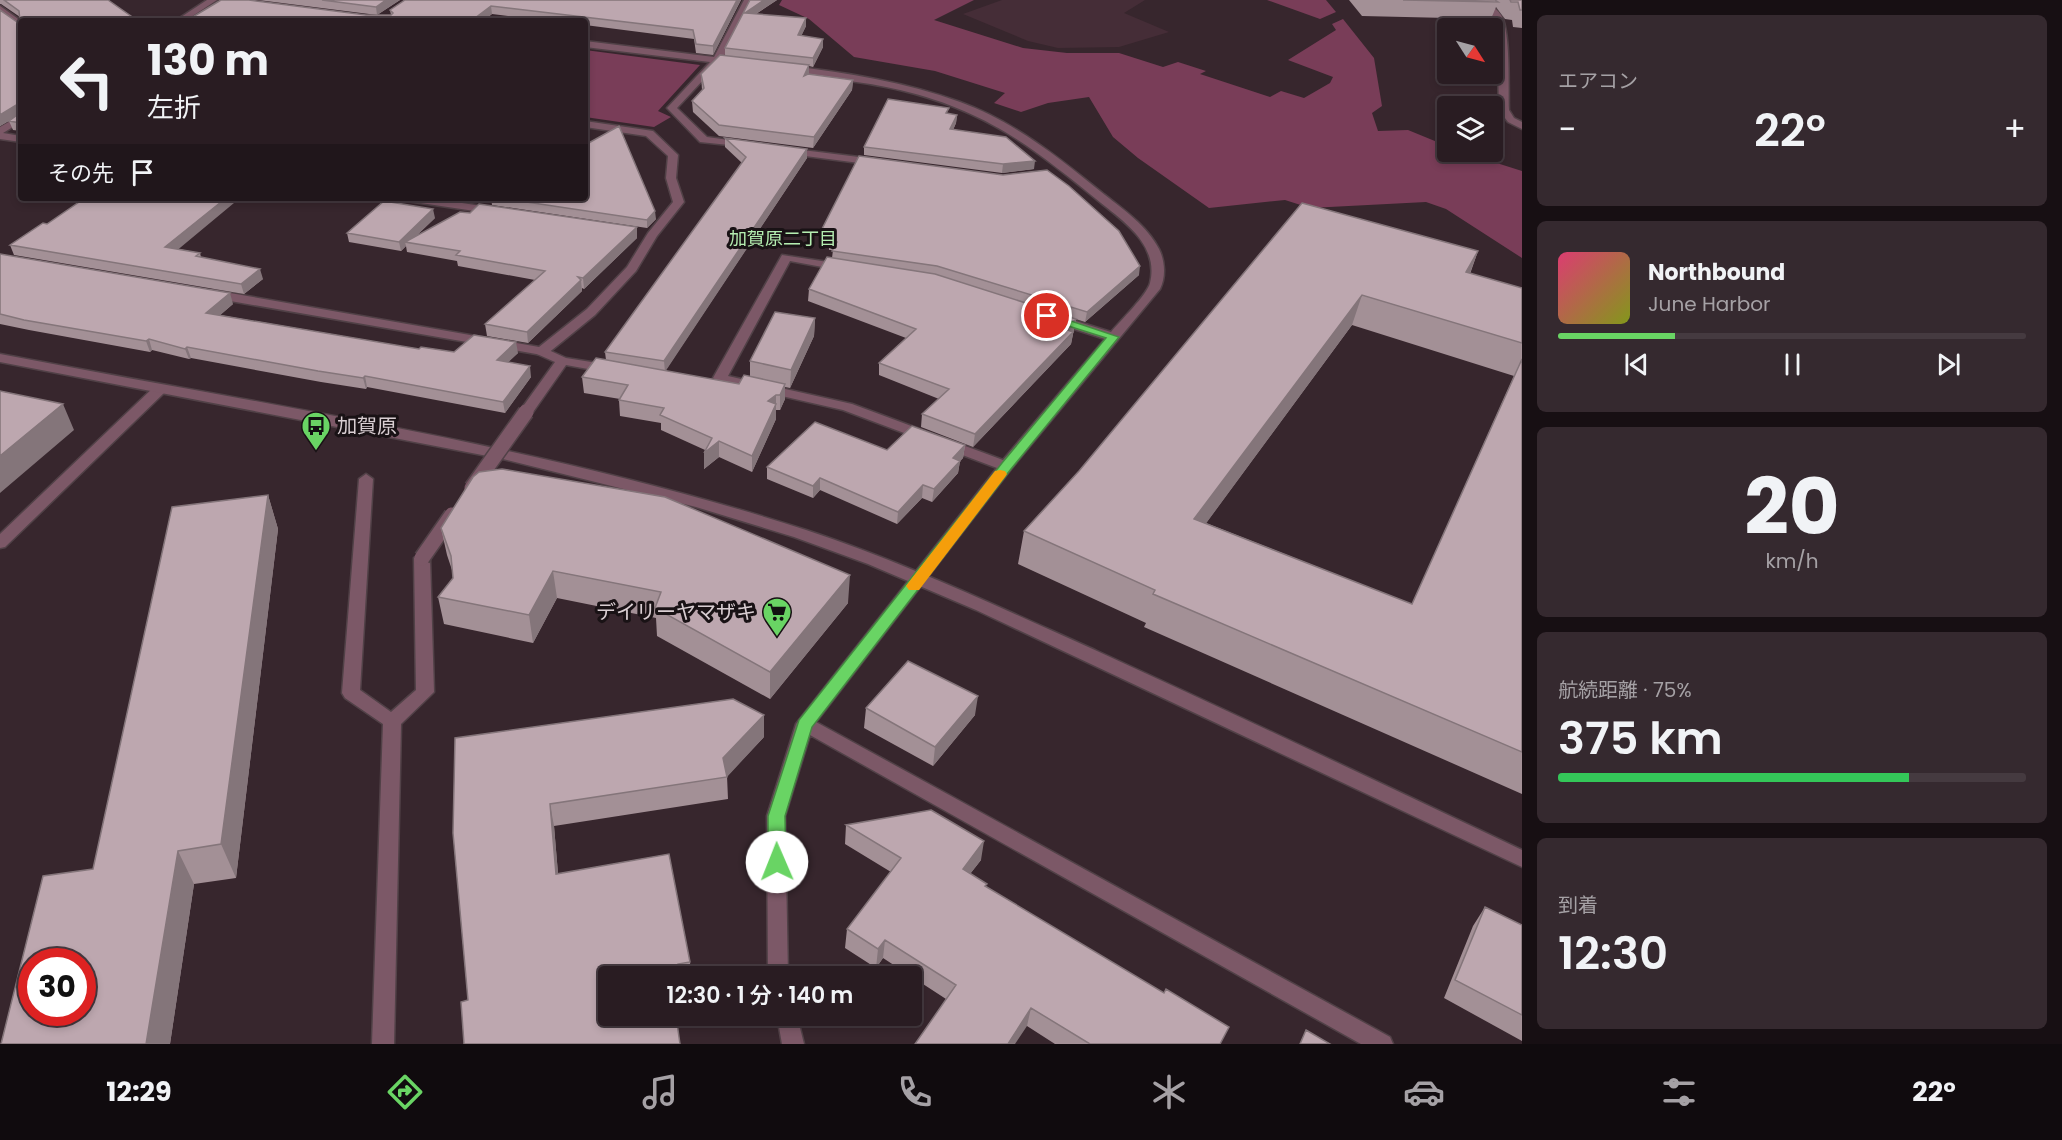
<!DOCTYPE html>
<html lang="ja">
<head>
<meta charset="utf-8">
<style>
	:root { --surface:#291c22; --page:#35292f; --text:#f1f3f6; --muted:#a5a1a5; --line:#453a40; --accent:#69d464 }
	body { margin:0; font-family:Poppins,"Noto Sans JP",sans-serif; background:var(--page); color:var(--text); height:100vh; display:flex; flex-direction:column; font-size:22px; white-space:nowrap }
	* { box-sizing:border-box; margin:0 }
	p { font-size:20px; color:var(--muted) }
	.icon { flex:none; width:33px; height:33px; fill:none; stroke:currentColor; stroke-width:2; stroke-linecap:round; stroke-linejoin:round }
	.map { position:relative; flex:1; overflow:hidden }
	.details { display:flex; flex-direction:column; gap:15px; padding:15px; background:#170f13; width:540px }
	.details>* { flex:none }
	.guide { position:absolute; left:18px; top:18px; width:570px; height:183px; border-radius:6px; box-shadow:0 3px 9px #0003,0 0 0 2px var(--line); background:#291c22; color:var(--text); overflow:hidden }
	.needle { width:39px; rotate:126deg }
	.fabs { position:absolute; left:1437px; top:18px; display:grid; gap:12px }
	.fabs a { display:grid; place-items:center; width:66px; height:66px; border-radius:6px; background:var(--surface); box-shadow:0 3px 9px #0003,0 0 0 2px var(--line); font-size:30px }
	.speed { position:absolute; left:18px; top:948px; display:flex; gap:12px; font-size:30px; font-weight:700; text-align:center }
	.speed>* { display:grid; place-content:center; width:78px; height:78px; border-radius:50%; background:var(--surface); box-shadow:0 3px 9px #0003,0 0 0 2px var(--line); line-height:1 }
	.speed .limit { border:9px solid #d22; background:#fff; color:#111 }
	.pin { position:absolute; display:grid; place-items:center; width:51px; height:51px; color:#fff; margin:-26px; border:3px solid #fff; border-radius:50%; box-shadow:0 2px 6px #0007 }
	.me { position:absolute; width:66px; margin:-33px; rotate:359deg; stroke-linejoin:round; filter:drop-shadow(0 0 4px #0008) }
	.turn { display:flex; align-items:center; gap:21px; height:126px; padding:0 30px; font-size:27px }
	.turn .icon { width:78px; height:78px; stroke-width:2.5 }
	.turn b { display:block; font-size:42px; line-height:51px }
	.then { display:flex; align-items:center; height:57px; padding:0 30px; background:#0003; gap:12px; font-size:22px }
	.big { font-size:45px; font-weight:600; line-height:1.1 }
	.details .tile { flex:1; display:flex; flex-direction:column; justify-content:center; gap:9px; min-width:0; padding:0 21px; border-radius:9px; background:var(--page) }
	.details .dial { align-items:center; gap:0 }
	.dial b { font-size:78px; line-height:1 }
	.song { display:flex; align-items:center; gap:18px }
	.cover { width:72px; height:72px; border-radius:9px; background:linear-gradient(135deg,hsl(340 70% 55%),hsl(70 70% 35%)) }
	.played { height:6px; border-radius:3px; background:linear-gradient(90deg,var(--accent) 25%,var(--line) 25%) }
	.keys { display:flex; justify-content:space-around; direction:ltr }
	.heat { display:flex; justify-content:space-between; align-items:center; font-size:33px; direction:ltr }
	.charge { height:9px; border-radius:4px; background:linear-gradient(90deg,#34c759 75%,var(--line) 0) }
	.trip { position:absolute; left:598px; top:966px; width:324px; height:60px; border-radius:6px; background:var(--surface); box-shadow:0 3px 9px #0003,0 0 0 2px var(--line); font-weight:600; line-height:60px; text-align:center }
	.tab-bar { display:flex; height:96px; justify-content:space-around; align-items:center; background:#100b0e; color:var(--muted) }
	.tab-bar .icon { width:42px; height:42px }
	.tab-bar .active { color:var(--accent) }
	.tab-bar b { font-size:27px; color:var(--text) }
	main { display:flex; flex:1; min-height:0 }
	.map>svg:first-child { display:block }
</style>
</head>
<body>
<main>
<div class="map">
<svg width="1522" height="1044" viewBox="0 0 1522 1044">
	<rect width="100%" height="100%" fill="#37262d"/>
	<path fill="#452d37" d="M1002,0H1145L1124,13L1169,32L1119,47L1058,48L1028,41L963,14Z"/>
	<path fill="#793d58" d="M782,0H974L934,20L1023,48L1067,53H1119L1163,67L1178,62L1206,71L1200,74L1270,97L1281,91L1304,98L1330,83L1333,77L1288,60L1336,30L1332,24L1343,19L1374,58L1382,106L1372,113L1378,131L1408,130L1447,146L1448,152H1462L1522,171V258L1446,209L1426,202L1310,208L1285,200L1209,208L1138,158L1113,137L1089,97L1048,103L1021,112L994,103L1005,93L935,71L854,57L809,19L779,5Z
		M1267,0H1326L1336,12L1320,19Z
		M585,50L700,65L658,111L671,117L654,127L585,117Z"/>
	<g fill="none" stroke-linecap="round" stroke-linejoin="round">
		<g stroke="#514147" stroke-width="3">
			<path id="pedestrian" d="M542,347L566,358L610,365L617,369L610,373L566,365L531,415H521L519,412L555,362L537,354L536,351L537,348Z
				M366,474L373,479L360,690L391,712L416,690L414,558L422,553L430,558L434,692L401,724L394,1044H372L383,724L345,698L342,693L359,479Z"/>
		</g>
		<g stroke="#514147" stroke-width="3">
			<path id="minor" d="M207,0H217L185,21H175Z
				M744,0H752L723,58L739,62L734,65L719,63L677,108L707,137L744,142L748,143V147L700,142L667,108L710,62L585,47V41L714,57Z
				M1473,0C1483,0 1495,6 1501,15C1511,32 1508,88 1509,110L1514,118L1522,122V129L1508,122L1499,110L1497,26L1492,15Z
				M0,6L21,21V28L0,13Z
				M791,66C848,73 906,82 960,102C1015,122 1059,158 1105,195C1124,210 1147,226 1159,249C1165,261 1166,277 1160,289L1011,469L816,722L1390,1037L1393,1044H1361L810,735L785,816L788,976H768L767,816L796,724L997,468L843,410L720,382L713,378L782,255L848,265V269L844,271L790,261L728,376L852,404L1003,460L1105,339L1052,322L1050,319L1052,316H1060L1111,332C1120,321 1147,295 1150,283C1159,246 1126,223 1101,203C1033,148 988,111 900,90C863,81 825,79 788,71L786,69Z
				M21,115V122L3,133L21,136V142L0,139V127Z
				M585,121L653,131L678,155L676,178L684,202L657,236L636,271L595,315L547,354L542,355L213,298L207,294L213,290L539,347L587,309L627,267L648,233L673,202L666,178L668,156L646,136L585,127Z
				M786,148L875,159L880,162L875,165L782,153L781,151Z
				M402,198H429L495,208L500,211L495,214L407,201Z
				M159,386L166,390L164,393L5,547L0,548V534L154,387Z
				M777,1016H797L804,1044H782Z"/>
		</g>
		<g stroke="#514147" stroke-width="3">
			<path id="tertiary" d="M0,354C269,406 544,445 806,530C906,563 1001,608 1097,651C1239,716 1381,783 1522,850V867L976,610L868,564L794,537L696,507L503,459L0,362Z"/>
		</g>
		<use href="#pedestrian" fill="#7c5867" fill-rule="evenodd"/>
		<use href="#minor" fill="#7c5867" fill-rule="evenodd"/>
		<use href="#tertiary" fill="#7c5867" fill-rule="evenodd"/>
		<g stroke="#514147" stroke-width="18" stroke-linecap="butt">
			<path id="pedestrian-bridge" d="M472,488L526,412
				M422,558L452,515"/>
		</g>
		<use href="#pedestrian-bridge" stroke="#7c5867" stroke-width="15"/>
	</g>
	<path fill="#a39096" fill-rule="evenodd" d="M0,0H108L21,21V131L13,130L9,121L12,119L0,126V10L17,22L20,21V17L1,4H0Z
		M258,0H400L377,15Z
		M405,0H741L713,55L696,53L694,39L585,25V21H551L492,14L483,21H186L391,15L390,10Z
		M750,0H777L756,14L806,26L801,36L823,47L813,67L809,66V74L853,80L852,90L813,148L719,136L693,112L692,101L702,90L701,74L725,56V48Z
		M1349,0H1522V28L1513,27L1512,20L1505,19L1496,7L1491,19L1362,16Z
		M949,114L957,115L956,123L953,130L1034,169L1002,173L864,155V147Z
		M725,138L807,149V158L665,371L739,384L750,376V361L815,318L814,336L790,388L785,387V399L780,410H776V419L752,472L719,457L704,469V453L705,450L661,430V423L620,416L619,400L620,399L584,393L582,377L606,360L605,352L742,163L725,147Z
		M491,198H585L656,219L647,228L492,205Z
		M1302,203L1478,251L1470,274L1522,288V794L1144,627L1146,623L1018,564L1024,531L1079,471ZM1352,325L1514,376L1412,604L1206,523Z
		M470,213L637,227V238L584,289L582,288V291L528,343L487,336L485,324L535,280L458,266L457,261L407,252L406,246L401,251L349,242L347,233L435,218L417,235Z
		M47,224L200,253L201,257L263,279L244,294L14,255L10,245Z
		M820,233L1139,275L1085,322L973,286L1076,319L1071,344L973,447L921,427L922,414L939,399L879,375V363L906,338L808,301L809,289L832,258L833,250H829V243L820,242Z
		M0,254L233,304L220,315L419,349L454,352L518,353L508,362L531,377L505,413L367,387L366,389L321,382L191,358L189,359L152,350L150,352L29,330L0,324Z
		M965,445L963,458L960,461L958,473L932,502L922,498L897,524L820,490L813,498L767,479V467L887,450Z
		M268,495L278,529L236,878L194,884L170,1044H1L93,869Z
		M441,528L848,603L770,699L657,636L656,618L557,598L533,643L444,624L438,597L453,578L452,570L447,555Z
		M866,708L975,715L933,766L864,728Z
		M764,737L727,776L728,799L554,826L558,874L690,962L691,976H609L453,833Z
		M846,825L981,860L970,874L986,887L1221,1044H1055L1027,1026L946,999L883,958L876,968L845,948L847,929L891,872L845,844Z
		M1485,907L1522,925V1041L1444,998L1473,926Z"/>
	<path fill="#84757a" d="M386,0H400L377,15L376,7Z
		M737,0H741L713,55V46Z
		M764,0H777L745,21V13Z
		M491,6L492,14L483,21H471Z
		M806,18V26L798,43V35Z
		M823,39V47L813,67V58Z
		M809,65V76H804Z
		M853,80L852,90L813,148L814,137Z
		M18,104L21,113L0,126V115Z
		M957,115L956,123L950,137V129Z
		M807,149V158L665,372L664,361Z
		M1035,161L1034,169L1002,173L1003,164Z
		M226,198H240L169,257L165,247Z
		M433,209L435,218L410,242H405L406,246L401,251L399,242Z
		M655,211L656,219L647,228V220Z
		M637,227V238L584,289L583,278Z
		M1478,251L1467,281L1466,272Z
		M1140,266L1139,275L1085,322L1087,312Z
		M260,269L263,279L244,294L241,284Z
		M581,280L582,291L528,343L527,332Z
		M230,293L233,304L210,324L206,313Z
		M1362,295L1352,325L1185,552L1194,519Z
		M815,318L814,336L790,388L791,370Z
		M1076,319L1071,344L973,447L975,434L1065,329Z
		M149,339L152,350L150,352L146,341Z
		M516,342L518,353L499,371L497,360Z
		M187,347L191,358L189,359L185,349Z
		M530,366L531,377L505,413L503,402Z
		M365,376L367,387L366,389L363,378Z
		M785,384V399L780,410V395Z
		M776,395V419L752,472V456L768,401Z
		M63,404L74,430L0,493V456Z
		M719,441V457L704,469V453Z
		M965,445L963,458L960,461L958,473L932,502L934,489L953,458Z
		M820,478V490L813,498V486Z
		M923,485L922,498L897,524L898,512Z
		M268,495L278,529L236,878L221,844Z
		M553,571L557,598L533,643L529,615Z
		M850,575L848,603L770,699V672Z
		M978,696L975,715L933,766L935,747Z
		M764,715V737L727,777L723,758Z
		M550,804L554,826L560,896L556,874Z
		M984,841L981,860L959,888L963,869Z
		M178,851L194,884L170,1044H146Z
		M885,940L883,958L876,968L878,949Z
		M1031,1008L1027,1026L1015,1044H1008Z"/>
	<path fill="#bda7af" stroke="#84757a" stroke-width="1.5" fill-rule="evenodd" d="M4,0H108L138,21H21V123L9,121L20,113L18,104L0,115V10L17,22L20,21L19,11Z
		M221,0H249L366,15H391L393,13L390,10L405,0H737L713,46L696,44L693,30L491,6L471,21H186Z
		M322,0H386L376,7Z
		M750,0H764L745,13L806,18L798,35L823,39L813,58L725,48Z
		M1403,0H1495L1498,2Z
		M1510,0H1522V10H1520L1518,2H1511Z
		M720,55L809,65L804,76L808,74L853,80L814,137L719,125L692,101L704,88L701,74Z
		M888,99L949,108L946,113L957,115L950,129L1006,137L1035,161L1003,164L864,147Z
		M619,126L655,211L647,220L500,198H585V145Z
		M725,138L807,149L664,361L605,352L746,157Z
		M859,156L1003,175L1047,170L1069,186L1119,231L1140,266L1087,312L937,266L832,251L837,242L829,241L833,235L820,233Z
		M85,198H226L165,247L200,253L196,256L260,269L241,284L10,245L43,223L47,224Z
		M384,201L433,209L399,242L347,233Z
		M1302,203L1478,251L1466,272L1522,288V343L1362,295L1194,519L1412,604L1522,359V752L1153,594L1155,590L1024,531L1079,471Z
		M479,204L637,227L583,278L578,277L581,280L527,332L485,324L545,271L456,255L460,251L405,242L460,212L470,213Z
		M0,254L230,293L206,313L419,349L421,347L454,352L474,335L516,342L497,360L530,366L503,402L365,376L363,378L318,371L187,347L185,349L149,339L146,341L24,320L0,314Z
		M827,257L935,274L1076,319L1065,329L1073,332L975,434L922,414L949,389L879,363L916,329L809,289Z
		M775,312L815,318L791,370L750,361Z
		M596,358L739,384L744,375L785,384L780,395H776L768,401L776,404L752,456L719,441L704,453L712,438L660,415L664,408L619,400L628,385L582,377Z
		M0,391L63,404L0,456Z
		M815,422L887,450L912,426L965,445L953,458L960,461L934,489L923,485L898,512L820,478L813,486L767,467Z
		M502,469L665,497L850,575L770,672L655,608L661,592L553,571L529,615L438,597L453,578L451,556L441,528L473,477L479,472Z
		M268,495L221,844L178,851L146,1044H1L43,876L93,869L172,507ZM32,962H82V1012H32Z
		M908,661L978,696L935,747L866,708Z
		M733,699L764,715L723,758L727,777L550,804L556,874L669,854L690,962L678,964L680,976H609V1016H676L680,1044H464L461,1002L468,1000L453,833L455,738Z
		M931,810L984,841L963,869L987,884L985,886L1164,993L1166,989L1229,1027L1220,1044H1090L1031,1008L1008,1044H915L956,985L885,940L878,949L847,929L901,858L846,825Z
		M1485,907L1522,925V1015L1455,980Z
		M1306,1030L1330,1044H1300Z"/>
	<path fill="#69d464" stroke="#448a41" stroke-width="1.5" d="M1047,313L1119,337L1011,469L812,727L785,816L786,862L783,867L777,869L770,867L768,862V816L799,720L1002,463L1106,338L1043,318L1041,316Z"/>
	<path fill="#f59e0b" d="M1000,470L1005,471L1007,474L1005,477L919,590H909L906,586L909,582L995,471Z"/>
	<defs>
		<g id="bus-pin" transform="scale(1.5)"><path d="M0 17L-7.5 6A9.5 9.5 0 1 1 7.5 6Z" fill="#69d464" stroke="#191215"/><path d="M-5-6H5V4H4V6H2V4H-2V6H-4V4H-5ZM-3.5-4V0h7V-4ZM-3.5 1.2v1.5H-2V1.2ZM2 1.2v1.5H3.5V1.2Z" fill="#111"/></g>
		<g id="supermarket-pin" transform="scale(1.5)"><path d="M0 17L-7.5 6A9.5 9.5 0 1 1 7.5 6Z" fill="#69d464" stroke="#191215"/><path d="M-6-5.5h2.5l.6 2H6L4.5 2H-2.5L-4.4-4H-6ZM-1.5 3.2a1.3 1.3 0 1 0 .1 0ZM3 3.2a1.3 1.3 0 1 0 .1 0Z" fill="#111"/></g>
	</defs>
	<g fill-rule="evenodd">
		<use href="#bus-pin" x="316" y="426"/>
		<use href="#supermarket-pin" x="777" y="612"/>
	</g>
	<g text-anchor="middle" stroke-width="6" stroke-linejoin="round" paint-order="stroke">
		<g font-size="18" fill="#b4edb0" stroke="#191215">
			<text x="783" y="245">加賀原二丁目</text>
		</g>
		<g font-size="20" fill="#d9ced2" stroke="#191215" text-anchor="start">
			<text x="337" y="433">加賀原</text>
			<text x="756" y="619" text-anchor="end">デイリーヤマザキ</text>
		</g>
	</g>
</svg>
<div class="fabs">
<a><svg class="needle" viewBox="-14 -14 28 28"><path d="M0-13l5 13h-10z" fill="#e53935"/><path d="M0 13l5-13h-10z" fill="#a5a1a5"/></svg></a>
<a><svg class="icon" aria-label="layers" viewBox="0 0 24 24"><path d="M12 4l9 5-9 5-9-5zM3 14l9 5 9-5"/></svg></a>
</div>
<div class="speed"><div class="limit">30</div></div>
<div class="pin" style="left:1047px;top:316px;background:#d93025"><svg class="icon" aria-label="arrive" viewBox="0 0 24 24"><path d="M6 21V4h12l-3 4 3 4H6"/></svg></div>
<svg class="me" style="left:777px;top:862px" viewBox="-20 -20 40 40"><circle r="19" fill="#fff"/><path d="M0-13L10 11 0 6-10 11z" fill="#69d464"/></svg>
<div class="trip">12:30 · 1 分 · 140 m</div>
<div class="guide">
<div class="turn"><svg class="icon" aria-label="left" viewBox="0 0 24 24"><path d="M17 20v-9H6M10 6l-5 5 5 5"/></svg><div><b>130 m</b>左折</div></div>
<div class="then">その先<svg class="icon" aria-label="arrive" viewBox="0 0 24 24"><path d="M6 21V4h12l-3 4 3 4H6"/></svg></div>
</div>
</div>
<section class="details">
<div class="tile"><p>エアコン</p>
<div class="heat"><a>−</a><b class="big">22°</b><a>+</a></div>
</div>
<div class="tile">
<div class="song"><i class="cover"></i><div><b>Northbound</b><p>June Harbor</p></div></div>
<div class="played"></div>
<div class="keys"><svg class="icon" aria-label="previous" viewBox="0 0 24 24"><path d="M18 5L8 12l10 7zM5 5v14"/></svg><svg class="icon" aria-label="pause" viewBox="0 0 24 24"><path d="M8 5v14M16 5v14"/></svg><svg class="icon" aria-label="next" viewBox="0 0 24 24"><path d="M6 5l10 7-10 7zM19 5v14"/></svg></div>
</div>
<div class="tile dial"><b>20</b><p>km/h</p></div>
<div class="tile"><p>航続距離 · 75%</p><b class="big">375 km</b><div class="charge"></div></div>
<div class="tile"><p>到着</p><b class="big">12:30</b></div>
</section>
</main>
<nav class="tab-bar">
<b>12:29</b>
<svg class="icon active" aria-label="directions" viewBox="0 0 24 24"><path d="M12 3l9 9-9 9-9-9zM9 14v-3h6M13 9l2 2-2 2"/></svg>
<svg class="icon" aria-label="music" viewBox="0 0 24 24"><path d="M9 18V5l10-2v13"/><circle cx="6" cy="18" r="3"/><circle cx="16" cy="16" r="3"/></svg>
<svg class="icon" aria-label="phone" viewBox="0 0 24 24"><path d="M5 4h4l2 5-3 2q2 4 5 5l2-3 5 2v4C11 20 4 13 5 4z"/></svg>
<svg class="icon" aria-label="climate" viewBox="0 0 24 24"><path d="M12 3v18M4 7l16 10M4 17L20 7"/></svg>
<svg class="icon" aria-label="car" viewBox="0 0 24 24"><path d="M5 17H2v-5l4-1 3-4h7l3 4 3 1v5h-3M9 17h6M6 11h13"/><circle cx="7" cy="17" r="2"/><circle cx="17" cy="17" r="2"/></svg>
<svg class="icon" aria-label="filters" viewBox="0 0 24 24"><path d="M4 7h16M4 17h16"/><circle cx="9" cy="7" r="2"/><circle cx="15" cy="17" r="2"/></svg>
<b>22°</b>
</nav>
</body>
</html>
